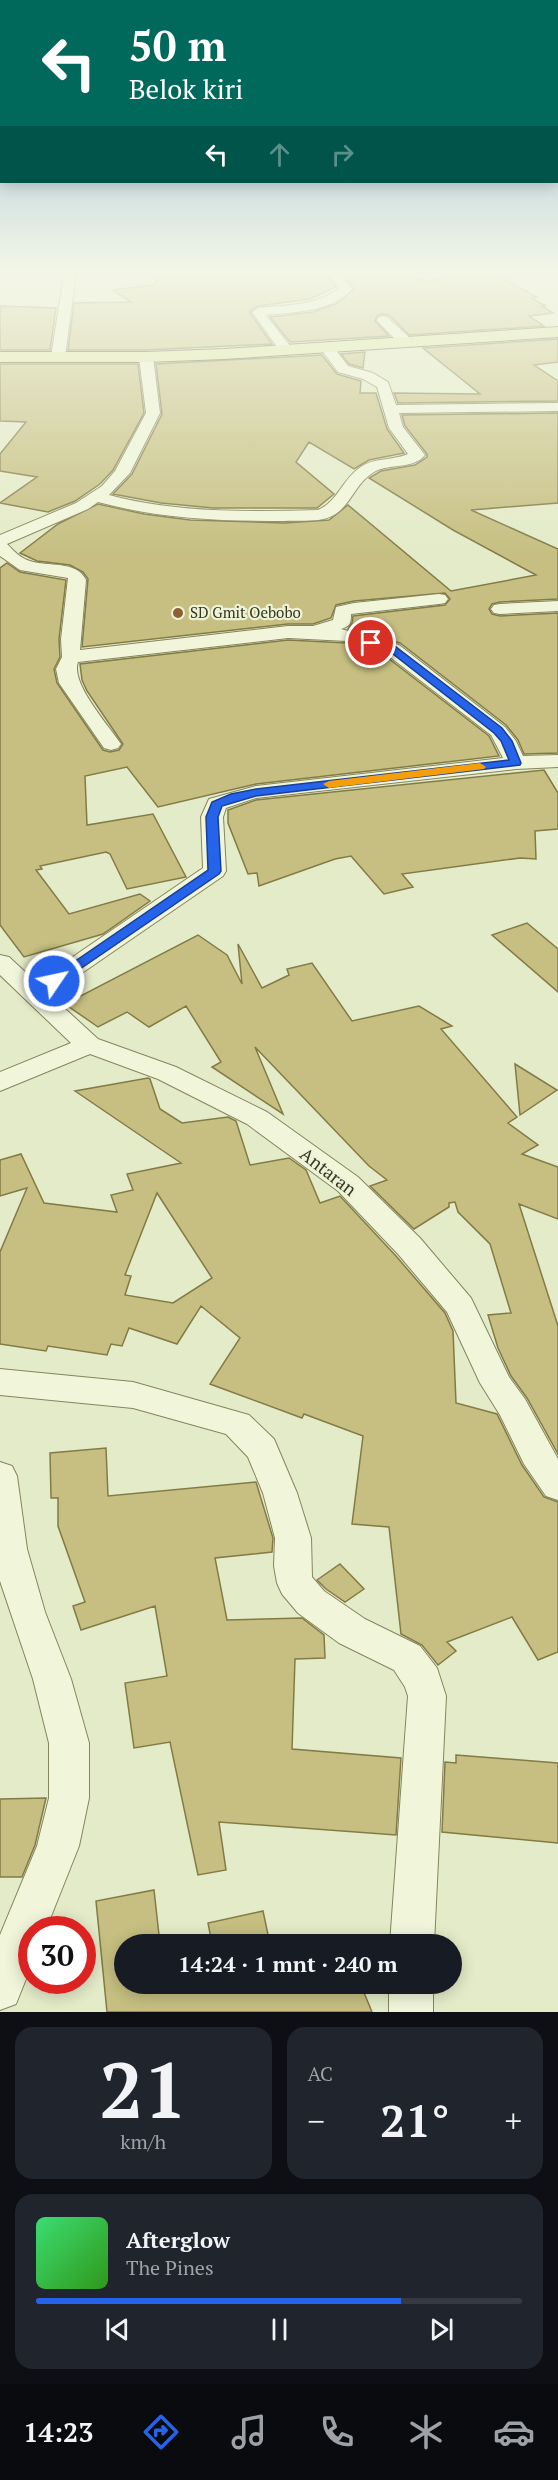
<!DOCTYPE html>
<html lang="id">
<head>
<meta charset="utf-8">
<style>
	:root { --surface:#171b24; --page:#20242c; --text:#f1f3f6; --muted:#9ea1a6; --line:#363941; --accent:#2563eb }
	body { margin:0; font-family:"PT Serif",serif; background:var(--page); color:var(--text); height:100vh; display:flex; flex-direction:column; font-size:22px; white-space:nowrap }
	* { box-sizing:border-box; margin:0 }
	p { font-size:20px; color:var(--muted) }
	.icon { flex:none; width:33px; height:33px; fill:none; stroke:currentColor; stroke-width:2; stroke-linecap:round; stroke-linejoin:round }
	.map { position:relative; height:2012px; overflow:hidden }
	.details { display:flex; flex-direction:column; gap:15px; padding:15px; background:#0d0f14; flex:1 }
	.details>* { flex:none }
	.top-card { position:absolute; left:0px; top:0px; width:558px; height:183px; box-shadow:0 3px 15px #0003; background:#00695c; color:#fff; overflow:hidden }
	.speed { position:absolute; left:18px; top:1916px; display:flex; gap:12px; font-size:30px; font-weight:700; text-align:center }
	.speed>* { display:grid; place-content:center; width:78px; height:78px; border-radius:50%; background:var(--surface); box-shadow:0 3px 15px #0003; line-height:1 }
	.speed .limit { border:9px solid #d22; background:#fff; color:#111 }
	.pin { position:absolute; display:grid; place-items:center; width:51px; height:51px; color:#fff; margin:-26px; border:3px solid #fff; border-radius:50%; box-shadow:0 2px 6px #0007 }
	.me { position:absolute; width:66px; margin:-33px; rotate:56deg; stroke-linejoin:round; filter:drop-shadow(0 0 4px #0008) }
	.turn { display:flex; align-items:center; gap:21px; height:126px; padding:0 30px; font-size:27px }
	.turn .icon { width:78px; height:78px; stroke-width:2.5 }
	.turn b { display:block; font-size:42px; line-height:51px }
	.lanes { display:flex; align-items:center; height:57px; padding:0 30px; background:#0003; justify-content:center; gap:30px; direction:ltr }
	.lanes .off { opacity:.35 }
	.big { font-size:45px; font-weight:700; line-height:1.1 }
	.details .widget { flex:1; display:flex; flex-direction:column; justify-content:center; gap:9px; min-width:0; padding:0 21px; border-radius:18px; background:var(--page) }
	.details .dial { align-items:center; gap:0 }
	.dial b { font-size:78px; line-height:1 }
	.song { display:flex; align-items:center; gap:18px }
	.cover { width:72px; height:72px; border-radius:9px; background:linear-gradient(135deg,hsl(140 70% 55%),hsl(110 70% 35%)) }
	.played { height:6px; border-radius:3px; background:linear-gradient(90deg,var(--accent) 75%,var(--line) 75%) }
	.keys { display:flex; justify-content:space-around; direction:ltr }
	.heat { display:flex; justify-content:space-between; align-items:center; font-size:33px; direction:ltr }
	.details .tiles { flex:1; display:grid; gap:15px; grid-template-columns:1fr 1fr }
	.widget:last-child { grid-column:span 2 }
	.trip { position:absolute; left:114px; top:1934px; width:348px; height:60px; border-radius:30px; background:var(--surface); box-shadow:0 3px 15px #0003; font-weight:700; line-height:60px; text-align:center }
	.menu { display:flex; height:96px; justify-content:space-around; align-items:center; background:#090b0e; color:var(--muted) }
	.menu .icon { width:42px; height:42px }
	.menu .active { color:var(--accent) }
	.menu b { font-size:27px; color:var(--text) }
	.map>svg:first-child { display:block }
</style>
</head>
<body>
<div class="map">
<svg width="558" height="2012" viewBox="0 0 558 2012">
	<rect width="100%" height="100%" fill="#e4ebc8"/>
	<path fill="#c6bf81" stroke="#827b46" stroke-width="1.5" fill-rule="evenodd" d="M162,274H326L336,287L310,299L258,306L251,310L250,313L272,344L146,350H68L74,303L131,302L112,290L153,285Z
		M343,274H412L420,280L433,282L444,278V274H495L537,297L531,298L546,306H542L553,313L529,316L544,326L409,335L389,315L382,314L377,316L375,321L389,336L290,342L270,317L313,312L336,304L354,289Z
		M0,306L56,308L50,350H0Z
		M558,339V362L534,365L558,381V401L398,403L394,393L480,394L423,348Z
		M365,352L363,368L349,364L341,354Z
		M322,355L337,374L361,381L360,393H376L387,429L404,453L369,460L354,469L309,442L296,462L334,494L317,508H213L161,503L113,494L132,474L162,414L156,364Z
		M0,364H138L144,413L113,470L100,484L75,501L48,512L0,503L37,477L0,471V454L26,422L0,421Z
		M558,413V503L471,510L558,549V599L500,602L492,604L489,609L492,614L500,616L558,613V753L524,754L518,740L506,725L400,643L348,629L352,623L353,616L445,605L450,599L445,593L354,601L336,605L331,618L313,624H288L82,647L88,579L83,572L70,565L37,561L20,553L58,524L98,504L144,514L190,520L284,523L329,520L348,505L451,591L536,575L453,530L369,478L381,471L415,465L427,457V454L405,426L402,415Z
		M7,563L20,572L66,580L59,639L60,657L54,669L57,683L103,750L110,752L119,750L123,744L87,691L82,680L80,664L288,640L347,643L384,655L489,736L499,756L256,784L158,807L127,767L85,776L87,825L153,814L186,877L127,889L110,854L106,852L40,866L42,869L36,870L69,914L140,894L150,901L103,934L24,957L0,925V568Z
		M544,770L558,793V829L535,831L536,859L520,858L402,874L413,887L384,894L351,856L335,859L259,886L257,873L248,874L228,823V810L256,800Z
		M527,923L558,949V992L492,935Z
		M198,935L227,955L242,984L238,944L262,988L289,975L287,969L312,963L352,1021L419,1006L452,1026L441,1029L517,1117L508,1123L538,1145L522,1154L558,1167V1219L519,1204L558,1326V1454L527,1398L511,1376L498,1348L488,1315L511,1313L490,1244L458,1212L455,1202L449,1203V1207L414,1229L370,1186L387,1180L369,1166L255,1047L283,1114L212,1067L221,1062L186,1006L149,1027L127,1012L98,1027L65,1004Z
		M515,1064L557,1090L520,1115Z
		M148,1078L150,1079L160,1109L182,1123L228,1117L236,1121L250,1165L289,1158L306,1170L320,1203L340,1196L396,1256L445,1313L453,1331L456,1403L497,1414L522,1465L544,1497L558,1502V1652L538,1660L512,1617L447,1642L456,1651L438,1665L422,1645L401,1634L389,1527L352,1524L363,1436L304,1414L302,1418L210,1384L240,1338L201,1306L177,1344L129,1328L122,1346L111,1344L107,1355L48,1346L46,1351L0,1344V1252L27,1188L0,1196V1160L21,1154L44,1203L117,1212L111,1195L133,1190L127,1174L181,1163L75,1091ZM157,1193L212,1278L173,1303L125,1295L131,1276L125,1275Z
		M106,1448L108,1496L256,1482L273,1538L272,1552L215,1558L227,1620L302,1618L324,1635L325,1658L295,1659L292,1749L401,1758L396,1835L219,1822L226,1870L198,1875L170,1742L134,1748L125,1683L167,1676L155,1606L81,1630L73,1606L85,1602L58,1526V1498H51L50,1453Z
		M340,1564L364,1589L345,1602L326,1589L317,1580Z
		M456,1755L558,1763V1843L442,1832L445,1762L456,1763Z
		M46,1798L35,1845L22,1877H0V1799Z
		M154,1890L160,1944H124V1983H360L372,2012H107L96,1901Z
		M263,1911L270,1944H212L208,1923Z"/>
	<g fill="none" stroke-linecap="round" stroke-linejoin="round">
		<g stroke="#85855e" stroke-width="2">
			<path id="street" d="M64,274H76L65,357L58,361L51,357Z
				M328,274H340L352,289C333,312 294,312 266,315L294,351L292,354H282L252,312L258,308C285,305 317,306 339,288Z
				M414,274H441L443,276C437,282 420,280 414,274Z
				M383,316L387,317L411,339L412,342L411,345H401L379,323L377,320L379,317Z
				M327,344L332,345L348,366L373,373L388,382L396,405L558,403V411L399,413L403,427L425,455C413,470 389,463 374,472C356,482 351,505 334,515C320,523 300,520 284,521C221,521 160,519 98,502L88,509L7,544C14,551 20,558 30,561C47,567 77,560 86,580L80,650L288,626H313L333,620L336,607L354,603L439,594L445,595L448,599L445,603L439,604L351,614C351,624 350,626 341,629L399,645L505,727L516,741L523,756L558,755V767L516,769L256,798L226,808L223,817L226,871L223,876L50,995L98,1039L176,1067L267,1112L358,1177L420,1238L471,1298L509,1377L525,1399L558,1459V1500L546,1496L524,1464L500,1415L480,1383L447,1312L398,1254L338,1191L247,1124L158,1079L90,1054L0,1091V1072L71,1043L0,975V955L9,957L36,982L203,868L201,817L209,799L256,786L503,758L491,735L385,653L347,641L288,638L78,662C70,683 109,726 121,744L118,748L111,750L104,748L59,683L56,669L62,657L61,639L68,578L20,570L0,556V535L76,503L102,486L115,471L146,413L139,357L141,354H151L153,357L160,413L130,473L109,495C177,513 248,512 318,510C337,502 342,481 358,469C372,457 392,461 408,454L389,428L377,387L363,379L338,372L320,348Z
				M558,601V611L500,614L494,613L491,609L494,605L500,604Z
				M0,1369L133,1382L249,1415L274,1439L297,1493L311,1538L312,1577L324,1591L365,1619L420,1646L437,1668L446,1696L434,1944H390L408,1696L405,1687L394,1670L339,1643L298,1613L282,1594L277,1583L274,1566L275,1538L263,1493L248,1457L226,1434L133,1408L0,1395Z
				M0,1462L12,1466L17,1476L27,1549L45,1612L71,1679L89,1743V1798L79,1846L46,1929H32V1964L16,2004L0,2010V1935L37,1846L49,1798V1743L33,1679L0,1581Z
				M389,1983H433V2012H389Z"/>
		</g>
		<g stroke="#545232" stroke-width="2">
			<path id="primary" d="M558,327V337L224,359L146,362H0V352H146L224,349Z"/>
		</g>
		<use href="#street" fill="#f1f6db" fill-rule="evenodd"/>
		<use href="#primary" fill="#deeaa4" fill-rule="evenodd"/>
	</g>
	<linearGradient id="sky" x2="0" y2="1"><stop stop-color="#8fb7d8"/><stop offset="0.49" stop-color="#f3f6e6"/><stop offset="1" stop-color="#f3f6e6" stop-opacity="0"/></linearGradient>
	<rect width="558" height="555" fill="url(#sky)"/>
	<path fill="#2563eb" stroke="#184099" stroke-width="1.5" d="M367,640L396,647L502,728L512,741L521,763L520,765L256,796L222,806L218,817L221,871L219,874L58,984H49L47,981L49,979L208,870L206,817L212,802L231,794L256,789L509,760L501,741L494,733L389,651L367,645Z"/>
	<path fill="#f59e0b" d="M480,763L486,767L484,769L329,788L323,784L329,781Z"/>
	<circle fill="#8f5f34" stroke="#edf3d7" stroke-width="2" cx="178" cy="613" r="6"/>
	<g text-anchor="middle" stroke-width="4.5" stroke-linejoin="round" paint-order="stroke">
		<g font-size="15" fill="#373621" stroke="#edf3d7" text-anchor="start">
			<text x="190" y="618">SD Gmit Oebobo</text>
		</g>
		<g font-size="18" fill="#373621" stroke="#edf3d7">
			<text transform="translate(328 1172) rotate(38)" y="6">Antaran</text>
		</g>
	</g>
</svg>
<div class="speed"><div class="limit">30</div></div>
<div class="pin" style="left:371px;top:643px;background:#d93025"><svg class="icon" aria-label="arrive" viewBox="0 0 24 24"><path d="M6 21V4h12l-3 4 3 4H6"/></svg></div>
<svg class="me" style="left:54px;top:981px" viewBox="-20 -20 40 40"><circle r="17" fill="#2563eb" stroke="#fff" stroke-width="3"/><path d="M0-11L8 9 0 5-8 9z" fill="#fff"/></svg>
<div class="trip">14:24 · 1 mnt · 240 m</div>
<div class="top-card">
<div class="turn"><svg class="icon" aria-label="left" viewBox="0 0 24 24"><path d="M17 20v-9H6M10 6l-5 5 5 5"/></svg><div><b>50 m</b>Belok kiri</div></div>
<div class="lanes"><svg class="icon" aria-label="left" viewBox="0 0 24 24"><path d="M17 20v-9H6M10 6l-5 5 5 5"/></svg><svg class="icon off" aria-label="ahead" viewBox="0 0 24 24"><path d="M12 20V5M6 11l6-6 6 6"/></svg><svg class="icon off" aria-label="right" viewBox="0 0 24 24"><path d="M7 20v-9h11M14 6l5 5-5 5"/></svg></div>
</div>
</div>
<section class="details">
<div class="tiles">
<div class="widget dial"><b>21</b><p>km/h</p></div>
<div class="widget"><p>AC</p>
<div class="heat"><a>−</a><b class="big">21°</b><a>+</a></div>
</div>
<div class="widget">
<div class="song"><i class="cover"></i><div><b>Afterglow</b><p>The Pines</p></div></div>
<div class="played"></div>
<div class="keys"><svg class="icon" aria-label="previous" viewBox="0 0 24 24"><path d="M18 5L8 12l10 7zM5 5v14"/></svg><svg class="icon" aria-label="pause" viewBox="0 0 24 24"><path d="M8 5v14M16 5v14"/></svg><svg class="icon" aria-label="next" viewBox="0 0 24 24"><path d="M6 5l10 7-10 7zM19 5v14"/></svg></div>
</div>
</div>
</section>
<nav class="menu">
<b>14:23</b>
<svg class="icon active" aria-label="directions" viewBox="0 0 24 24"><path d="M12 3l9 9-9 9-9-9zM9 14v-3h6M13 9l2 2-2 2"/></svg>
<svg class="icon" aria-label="music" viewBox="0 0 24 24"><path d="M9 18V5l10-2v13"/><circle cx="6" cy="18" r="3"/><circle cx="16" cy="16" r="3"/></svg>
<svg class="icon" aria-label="phone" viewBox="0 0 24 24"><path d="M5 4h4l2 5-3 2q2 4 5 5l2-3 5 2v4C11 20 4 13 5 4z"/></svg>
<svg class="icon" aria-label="climate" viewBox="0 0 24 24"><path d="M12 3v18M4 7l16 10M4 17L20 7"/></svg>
<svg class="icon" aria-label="car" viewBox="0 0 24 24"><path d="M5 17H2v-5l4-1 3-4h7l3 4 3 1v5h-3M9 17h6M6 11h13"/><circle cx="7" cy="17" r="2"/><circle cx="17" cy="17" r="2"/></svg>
</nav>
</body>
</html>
